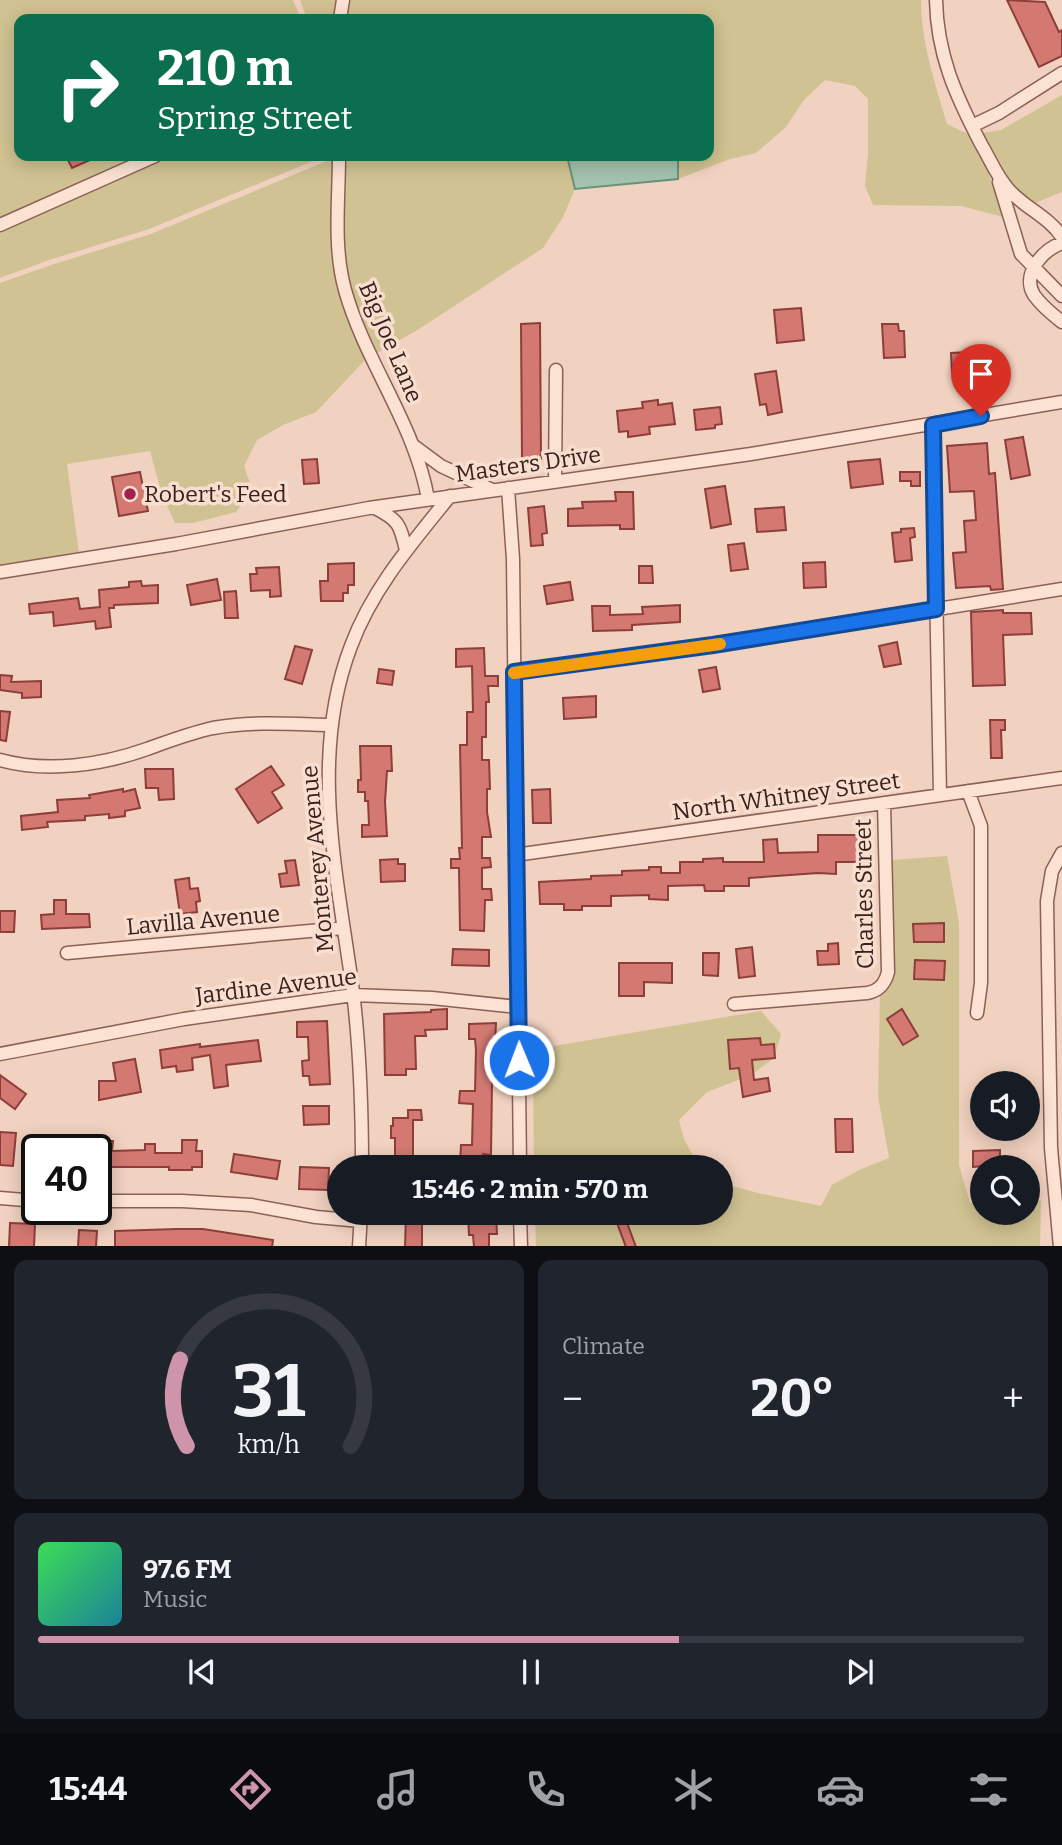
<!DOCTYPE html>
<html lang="en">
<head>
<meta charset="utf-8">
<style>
	:root { --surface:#171b24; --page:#20242c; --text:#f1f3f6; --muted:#9ea1a6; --line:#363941; --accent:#cd94aa }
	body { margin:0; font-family:Bitter,serif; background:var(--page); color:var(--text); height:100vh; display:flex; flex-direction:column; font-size:26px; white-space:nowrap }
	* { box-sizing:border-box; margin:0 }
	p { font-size:23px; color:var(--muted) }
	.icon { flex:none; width:38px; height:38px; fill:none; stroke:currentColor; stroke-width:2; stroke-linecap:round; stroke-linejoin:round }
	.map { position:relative; height:1246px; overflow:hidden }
	.details { display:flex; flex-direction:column; gap:14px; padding:14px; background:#0d0f14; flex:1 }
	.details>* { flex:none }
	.banner { position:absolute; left:14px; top:14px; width:700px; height:147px; border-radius:14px; box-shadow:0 4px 18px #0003; background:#0b6e4f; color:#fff; overflow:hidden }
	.buttons { position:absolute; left:970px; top:1071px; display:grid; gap:14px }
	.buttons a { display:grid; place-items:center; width:70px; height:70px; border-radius:50%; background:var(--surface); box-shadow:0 4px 18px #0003; font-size:35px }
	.speed { position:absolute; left:21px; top:1134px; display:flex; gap:14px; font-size:35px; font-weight:700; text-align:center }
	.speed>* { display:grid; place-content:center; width:91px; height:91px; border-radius:50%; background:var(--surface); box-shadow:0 4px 18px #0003; line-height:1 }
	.speed .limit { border:4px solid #111; border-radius:10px; background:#fff; color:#111 }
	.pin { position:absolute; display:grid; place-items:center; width:60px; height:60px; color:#fff; margin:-72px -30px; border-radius:50% 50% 50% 0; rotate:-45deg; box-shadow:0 0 7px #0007 }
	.pin .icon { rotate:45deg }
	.me { position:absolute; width:77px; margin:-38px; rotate:359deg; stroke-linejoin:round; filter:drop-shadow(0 0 5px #0008) }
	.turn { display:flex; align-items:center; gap:24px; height:147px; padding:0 28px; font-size:32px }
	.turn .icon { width:91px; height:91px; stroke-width:2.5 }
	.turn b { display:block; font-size:49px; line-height:60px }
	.big { font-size:52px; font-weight:700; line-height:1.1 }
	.details .widget { flex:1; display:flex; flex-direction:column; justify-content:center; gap:10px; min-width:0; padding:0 24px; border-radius:14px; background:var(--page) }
	.details .dial { align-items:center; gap:0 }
	.dial svg { height:182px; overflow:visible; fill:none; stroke:var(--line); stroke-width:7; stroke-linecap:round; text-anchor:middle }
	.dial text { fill:var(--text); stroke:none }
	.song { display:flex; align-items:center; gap:21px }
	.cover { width:84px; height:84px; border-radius:10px; background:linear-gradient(135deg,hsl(130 70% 55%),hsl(190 70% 35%)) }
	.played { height:7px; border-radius:4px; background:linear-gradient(90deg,var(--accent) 65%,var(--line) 65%) }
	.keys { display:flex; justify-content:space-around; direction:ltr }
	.heat { display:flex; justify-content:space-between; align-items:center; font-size:38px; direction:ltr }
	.details .tiles { flex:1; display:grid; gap:14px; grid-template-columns:1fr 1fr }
	.widget:last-child { grid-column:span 2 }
	.trip { position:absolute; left:327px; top:1155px; width:406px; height:70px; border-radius:35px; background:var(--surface); box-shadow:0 4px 18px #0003; font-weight:700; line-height:70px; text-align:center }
	.menu { display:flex; height:112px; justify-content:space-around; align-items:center; background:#090b0e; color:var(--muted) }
	.menu .icon { width:49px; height:49px }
	.menu .selected { color:var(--accent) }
	.menu b { font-size:32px; color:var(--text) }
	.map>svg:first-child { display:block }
</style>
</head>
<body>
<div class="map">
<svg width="1062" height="1247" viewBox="0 0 1062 1247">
	<rect width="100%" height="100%" fill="#f1d1bf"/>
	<path fill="#d0c292" d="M0,0H293L301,19H19V156H325L149,229L49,260L0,278Z
		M300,0H921C921,41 935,84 947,124L968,134L988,171L1003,217L961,206L873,205L865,186L868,154V99L855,86L825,80L804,100L785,128L756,153L730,159L678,179V156H709V19H307Z
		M1062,95V192L1033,204L1013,185L983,133L1001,130Z
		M339,156H567L575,189L563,217L543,248L419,329L365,360L316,412L283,425L257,440L244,466L252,489L236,512L193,523H175L162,495L150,451L67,464L79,553L0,565V283L51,265L151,234Z
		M947,856L959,922V1165L970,1203L982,1202V1213H1027V1201L1041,1200L1040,1246H536L535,1213H721V1183L758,1193L821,1206L832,1185L859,1170L889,1158L878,1096L880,995C891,989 892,984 895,972L892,860Z
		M761,1011L781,1034L774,1058L751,1075L707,1092L679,1120L684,1139L699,1167H534L533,1068L554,1046Z"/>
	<path fill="#a3c3ae" stroke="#69927a" stroke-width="2" d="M567,156H678V179L575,189Z"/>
	<path fill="#d37972" stroke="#8d3e3a" stroke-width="2" d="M1007,0L1045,2L1059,32L1062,30V56L1039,67Z
		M66,156H99L72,168Z
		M801,308L804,340L777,343L774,310Z
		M540,323L541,459L522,458L521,324Z
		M882,324H898L899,331H904L905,357L884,358Z
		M970,352L971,372L952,373L951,353Z
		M776,371L782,412L768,415L766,404L760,405L755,374Z
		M658,400V405L672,403L675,424L649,427L650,434L628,437V431L619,432L617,411L643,408L642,402Z
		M720,407L722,424L715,425V428L696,430L694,410Z
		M1023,437L1030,475L1011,479L1005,440Z
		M987,443L989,474L995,473L1003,589L991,590L990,586L956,588L953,553L966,552L964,521L976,520L974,491L950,492L947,446Z
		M317,459L319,483L304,484L302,460Z
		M880,459L883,484L851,488L848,462Z
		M140,472L148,511L119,516L112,477Z
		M900,472H920V486H911V481H900Z
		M725,486L731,524L711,528L705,489Z
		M615,492H633L634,529H620V525L568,526V509L583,508L582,502L616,501Z
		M544,506L547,533L542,534L543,545L531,546L528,508Z
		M784,507L786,530L757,532L755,509Z
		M914,528L915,537L910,538L912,560L895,562L892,533L901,532V529Z
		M744,543L748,569L731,571L728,545Z
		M825,562L826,587L804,588L803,563Z
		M354,563V585H348V593H343V601H321L320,581H328V564Z
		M639,566H652L653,583H639Z
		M279,567L281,596L270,597V590L251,591L250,574H257L256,568Z
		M217,579L221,600L191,605L187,585Z
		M141,581L142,586L158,585V603L114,605V608H109L111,627L96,629L95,621L54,626L53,612L30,614L29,604L78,598L80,609L100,607L99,590L129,587V582Z
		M570,582L573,600L547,604L544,586Z
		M236,591L238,618H225L224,592Z
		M680,605V622L632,625V630L593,631L592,606H610V615L643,614L642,607Z
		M1003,610V613H1031L1032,634L1003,635L1005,685L973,686L971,612Z
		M897,642L901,664L884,667L879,646Z
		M295,646L312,650L302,684L285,679Z
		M484,648L485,676H498V686H488L489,702H486V737H482V760H489L490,789H487V812L491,837H482V858H490L491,867L482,868V889H491L492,900H485L484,931L460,930L459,868H451V859H460L459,848H462L460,745H467V712H473L472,666L456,667V649Z
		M716,667L720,689L703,692L699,670Z
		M379,669L394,671L392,685L377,683Z
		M0,675L12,676L11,682L41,681V697L22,698V693L0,690Z
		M596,696V717L564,719L563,698Z
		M0,711L10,712L6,741L0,740Z
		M990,720H1005V730H1001L1002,758H991Z
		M360,746H391L392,771H387L385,802L387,836L362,837V825H369L368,801H365V792H358V780H361Z
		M271,766L284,785L272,792L282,808L258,823L236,789Z
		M145,769H173L174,799L159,800L158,788H146Z
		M123,789V792L135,789L140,808L125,811V816L109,818V814L85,816V820L47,822L48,827L22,830L21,816L58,812L57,800L90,798L89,795Z
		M550,789L551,823H533L532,790Z
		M818,835H862L861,862H836V874L818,873L749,878V886H724V891H705L704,885L668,886V900L649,899V895L611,896V906H582V910H564V904H540L539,882L591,879V876L622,875V871L649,870V867H661V873H680V862H703V859L723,858V862H764L763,840L777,839L778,853L818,852Z
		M398,859V864H405V881L381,882L380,860Z
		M295,860L299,885L281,887L279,874L287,873L285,861Z
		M189,878L190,889L198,888L200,901L196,902L197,912L180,914L175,880Z
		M54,900H66V914H89L90,927L42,929L41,915L54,914Z
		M0,911H15L14,932H0Z
		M944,923V942H914L913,924Z
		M838,943L839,964L818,965L817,951H828V944Z
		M752,947L755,976L739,978L736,949Z
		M453,949L489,950V966L452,965Z
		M703,953H719L718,976L703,975Z
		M915,960L945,961L944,980L914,979Z
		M619,963H672V983L644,982V996H619Z
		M447,1009V1029L425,1030L426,1036H415L416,1069H406V1075H385L384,1014L431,1012V1010Z
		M902,1009L918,1036L903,1045L887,1019Z
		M327,1021L330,1084L310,1085L309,1076H303L302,1061L309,1060L308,1037H297V1022Z
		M496,1023L493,1082H492L491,1155L483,1154V1164H460L461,1145H472L473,1104L459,1103L460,1091H475L476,1050L475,1039H469V1024Z
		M760,1038L761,1045L774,1044L775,1058L752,1060L754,1080L768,1078L770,1091L743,1097L739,1068L730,1069L728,1040Z
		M258,1040L261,1061L226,1065L228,1086L214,1088L210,1055L192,1058L193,1070L177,1072L176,1066L162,1068L160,1050L200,1044V1047Z
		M135,1059L141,1092L99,1100V1081H116L113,1063Z
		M0,1075L26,1094L15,1109L0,1098Z
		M303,1106H329V1124L304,1125Z
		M408,1110H421L422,1120H413V1157H439L438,1167H395V1138H391V1126H393V1118H408Z
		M835,1119H852L853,1152H836Z
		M0,1132L16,1133L13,1166L0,1165Z
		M182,1140H197L196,1151H202V1167H192V1170H169V1167H96V1141H113L112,1151L145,1150V1144H155V1153H182Z
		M1000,1150V1165L973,1167V1151Z
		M234,1154L280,1161L277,1179L231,1172Z
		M300,1167L329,1168L328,1190L299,1189Z
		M406,1213H418V1223L422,1224V1247H405Z
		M496,1214L497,1234H489V1247H474L473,1235H469L468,1215Z
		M626,1220L636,1247H626L617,1223Z
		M10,1223L35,1224L34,1247H9Z
		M177,1229H203L273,1240L272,1247H115V1231Z
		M79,1230L97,1231L96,1247H78Z"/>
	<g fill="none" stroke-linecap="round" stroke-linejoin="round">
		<g stroke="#8c6056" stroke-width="15">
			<path id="minor" d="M936,0C937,55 956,96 981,144C990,159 997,177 1009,190C1025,208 1049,217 1062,237
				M340,19L343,0
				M972,126L999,113L1062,73
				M339,156C339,200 333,247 345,290C365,362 415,424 428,499
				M999,182L1021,254L1062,296
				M0,225L155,156
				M1062,243C1043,250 1021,274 1034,295C1041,305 1053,315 1062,322
				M933,425L940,795
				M414,446L441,466L492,490
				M555,482L556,370
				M508,488L513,559L520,1167
				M375,508C399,520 400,525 406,550
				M0,572L176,544L369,508L751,454L1062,402
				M514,672L713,645L1062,589
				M0,760C47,773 102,765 147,749C169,741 190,733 213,728C252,721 292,724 331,725
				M968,791L981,826V983L977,1013
				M515,855L1062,778
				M67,953L343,928
				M734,1004L867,993C879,991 885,984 888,972L884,803
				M0,1054L184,1019L353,995L432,998L518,1007
				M362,1167C362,1109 360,1050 353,992C338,878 308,758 351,646C372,589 412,543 450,496
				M0,1198L37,1201
				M96,1201H182L251,1205L316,1217L361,1221
				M520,1213L521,1247
				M359,1247L361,1213
				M1060,1247L1051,1148L1047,901L1052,871L1062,853"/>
		</g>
		<use href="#minor" stroke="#fbe2d3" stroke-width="12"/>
	</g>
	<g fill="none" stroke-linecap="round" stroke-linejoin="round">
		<g stroke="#114b97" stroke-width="18">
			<path id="route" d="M519,1060L514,672L713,645L936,609L933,425L981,416"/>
		</g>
		<use href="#route" stroke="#1a73e8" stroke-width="12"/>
		<path stroke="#f59e0b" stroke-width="12" d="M514,673L720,644"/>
	</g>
	<circle fill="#a0214d" stroke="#f8decf" stroke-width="2.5" cx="130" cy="494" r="7"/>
	<g text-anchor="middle" stroke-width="7" stroke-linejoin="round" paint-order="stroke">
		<g font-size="23" fill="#3a201c" stroke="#f8decf">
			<text transform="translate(391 342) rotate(67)" y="8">Big Joe Lane</text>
			<text transform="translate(528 464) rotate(-8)" y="8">Masters Drive</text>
			<text transform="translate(786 796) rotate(-8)" y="8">North Whitney Street</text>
			<text transform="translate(317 859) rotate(-95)" y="8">Monterey Avenue</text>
			<text transform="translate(864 894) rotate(-91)" y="8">Charles Street</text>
			<text transform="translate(203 920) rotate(-5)" y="8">Lavilla Avenue</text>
			<text transform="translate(276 986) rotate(-7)" y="8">Jardine Avenue</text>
		</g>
		<g font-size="23" fill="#3a201c" stroke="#f8decf" text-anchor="start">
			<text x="144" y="502">Robert's Feed</text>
		</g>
	</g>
</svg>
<div class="buttons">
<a><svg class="icon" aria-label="sound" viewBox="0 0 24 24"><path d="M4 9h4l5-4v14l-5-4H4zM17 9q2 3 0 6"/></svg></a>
<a><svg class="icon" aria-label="search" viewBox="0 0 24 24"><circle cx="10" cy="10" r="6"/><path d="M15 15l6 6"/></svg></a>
</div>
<div class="speed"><div class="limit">40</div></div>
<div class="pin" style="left:981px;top:416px;background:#d93025"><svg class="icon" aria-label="arrive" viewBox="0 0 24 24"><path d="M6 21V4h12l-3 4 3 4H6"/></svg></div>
<svg class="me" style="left:519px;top:1060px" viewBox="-20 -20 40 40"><circle r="17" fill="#1a73e8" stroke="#fff" stroke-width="3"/><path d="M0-11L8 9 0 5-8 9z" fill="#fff"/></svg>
<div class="trip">15:46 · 2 min · 570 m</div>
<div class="banner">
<div class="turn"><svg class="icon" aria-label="right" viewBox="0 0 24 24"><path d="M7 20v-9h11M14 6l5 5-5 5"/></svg><div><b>210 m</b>Spring Street</div></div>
</div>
</div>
<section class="details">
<div class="tiles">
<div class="widget dial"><svg viewBox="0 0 100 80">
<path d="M14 69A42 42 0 1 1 86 69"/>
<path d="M14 69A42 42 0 0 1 11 31" stroke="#cd94aa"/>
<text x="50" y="56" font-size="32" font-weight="700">31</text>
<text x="50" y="72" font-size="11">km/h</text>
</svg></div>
<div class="widget"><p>Climate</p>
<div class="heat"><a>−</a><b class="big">20°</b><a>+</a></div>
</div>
<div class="widget">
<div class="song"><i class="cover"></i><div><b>97.6 FM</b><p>Music</p></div></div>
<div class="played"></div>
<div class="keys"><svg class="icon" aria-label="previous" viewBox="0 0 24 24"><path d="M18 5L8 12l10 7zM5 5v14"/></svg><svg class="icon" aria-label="pause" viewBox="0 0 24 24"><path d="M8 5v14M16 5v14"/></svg><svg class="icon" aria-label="next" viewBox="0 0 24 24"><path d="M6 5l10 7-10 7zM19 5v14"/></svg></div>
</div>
</div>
</section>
<nav class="menu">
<b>15:44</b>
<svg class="icon selected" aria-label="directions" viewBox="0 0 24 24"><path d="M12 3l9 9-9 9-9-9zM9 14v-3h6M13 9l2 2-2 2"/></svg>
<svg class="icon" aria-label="music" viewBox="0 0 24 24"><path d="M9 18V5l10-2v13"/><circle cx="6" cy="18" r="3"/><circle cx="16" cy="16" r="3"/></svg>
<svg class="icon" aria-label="phone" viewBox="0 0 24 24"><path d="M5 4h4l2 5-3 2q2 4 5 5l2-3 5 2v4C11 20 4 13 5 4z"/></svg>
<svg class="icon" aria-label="climate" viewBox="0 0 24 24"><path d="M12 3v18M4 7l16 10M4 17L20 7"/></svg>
<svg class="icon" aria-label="car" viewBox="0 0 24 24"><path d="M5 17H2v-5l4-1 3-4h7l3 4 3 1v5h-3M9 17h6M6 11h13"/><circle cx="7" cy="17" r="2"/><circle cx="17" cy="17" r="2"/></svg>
<svg class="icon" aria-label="filters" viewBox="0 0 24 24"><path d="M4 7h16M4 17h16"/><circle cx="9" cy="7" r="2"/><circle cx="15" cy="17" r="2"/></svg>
</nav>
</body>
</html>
